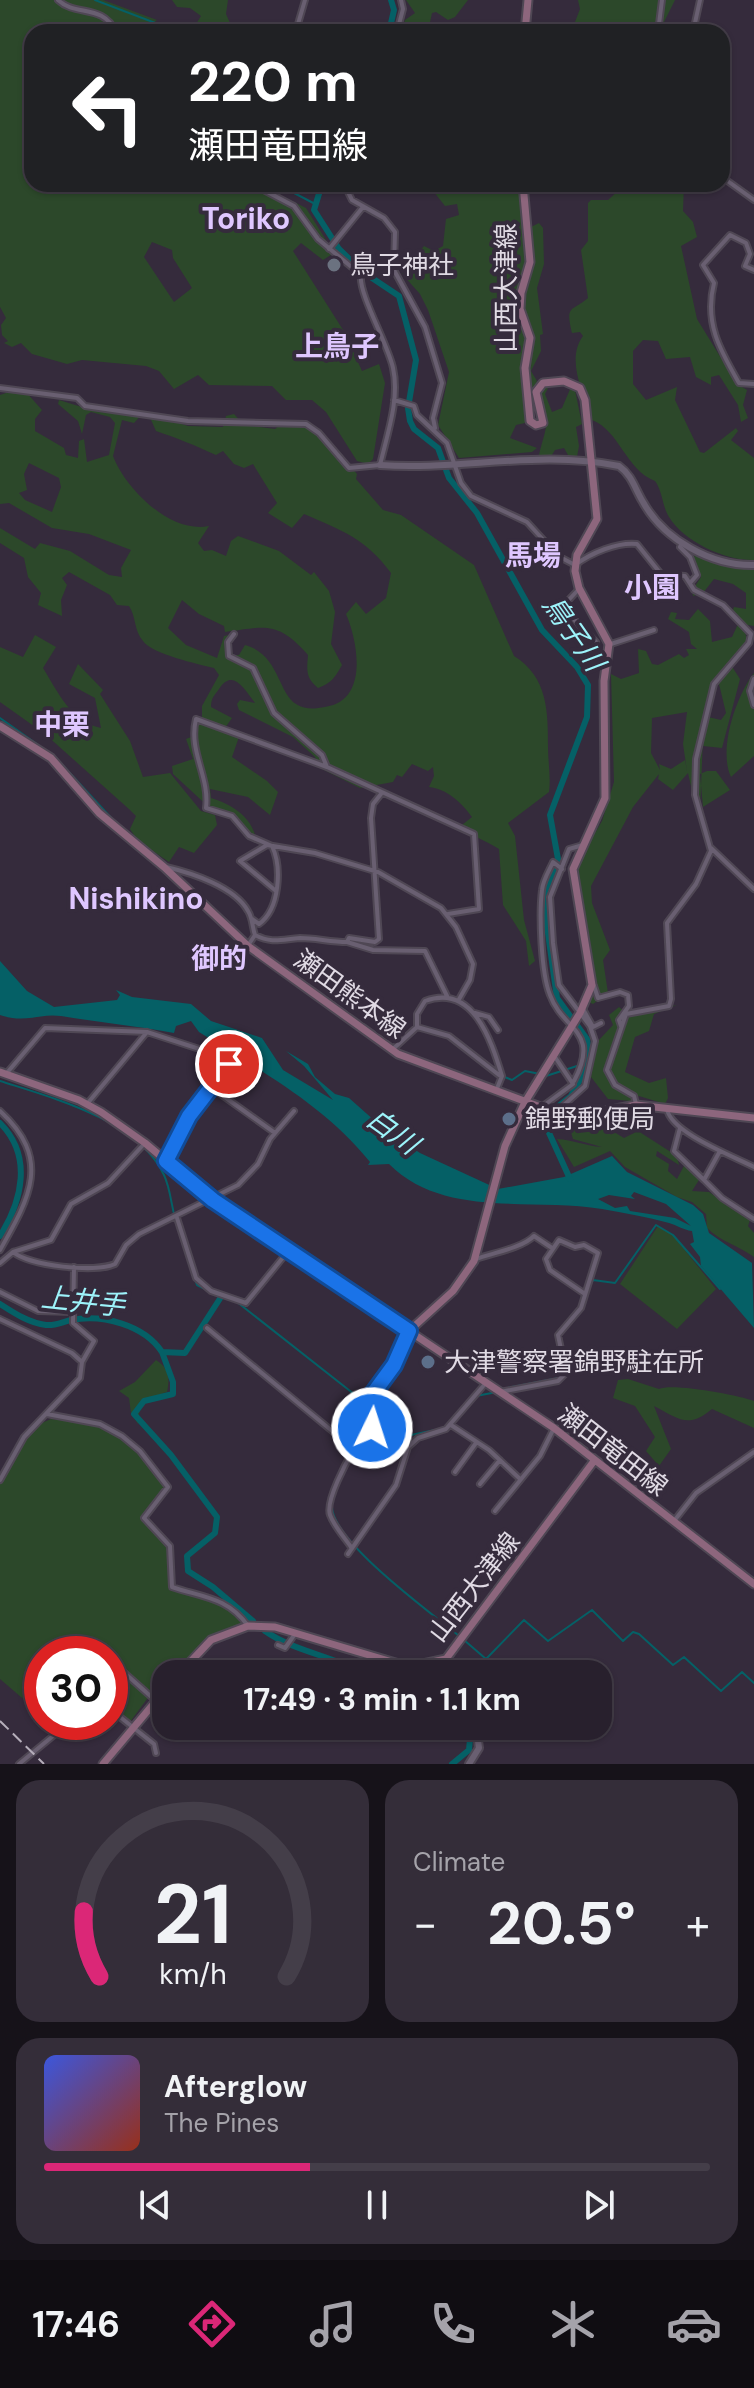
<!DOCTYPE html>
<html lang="en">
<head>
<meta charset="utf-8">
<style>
	:root { --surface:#28202d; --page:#342d39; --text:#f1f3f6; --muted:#a5a3aa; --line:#443e49; --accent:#db2777 }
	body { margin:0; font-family:"DM Sans","Noto Sans JP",sans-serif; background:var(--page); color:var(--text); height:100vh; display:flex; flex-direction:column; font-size:30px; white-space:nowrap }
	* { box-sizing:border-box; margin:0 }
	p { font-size:26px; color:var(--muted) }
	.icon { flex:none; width:44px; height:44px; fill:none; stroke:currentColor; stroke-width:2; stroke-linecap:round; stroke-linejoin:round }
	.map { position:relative; height:1764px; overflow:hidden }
	.side { display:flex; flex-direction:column; gap:16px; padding:16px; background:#161219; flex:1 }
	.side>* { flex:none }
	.guide { position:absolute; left:24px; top:24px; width:706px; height:168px; border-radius:24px; box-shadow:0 2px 6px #0004,0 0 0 2px var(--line); background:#202124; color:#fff; overflow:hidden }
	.speed { position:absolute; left:24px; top:1636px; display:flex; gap:16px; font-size:40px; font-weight:700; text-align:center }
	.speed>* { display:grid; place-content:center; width:104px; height:104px; border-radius:50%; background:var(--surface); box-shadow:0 2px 6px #0004,0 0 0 2px var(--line); line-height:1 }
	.speed .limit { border:12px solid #d22; background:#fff; color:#111 }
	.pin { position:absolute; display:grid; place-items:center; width:68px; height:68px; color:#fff; margin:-34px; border:4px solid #fff; border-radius:50%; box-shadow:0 2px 8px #0007 }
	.me { position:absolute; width:88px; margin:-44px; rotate:4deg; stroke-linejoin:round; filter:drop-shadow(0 0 6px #0008) }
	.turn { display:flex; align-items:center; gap:28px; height:168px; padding:0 32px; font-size:36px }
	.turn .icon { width:104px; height:104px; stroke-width:2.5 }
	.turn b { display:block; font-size:56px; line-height:68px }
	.big { font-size:60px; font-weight:700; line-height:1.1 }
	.side .card { flex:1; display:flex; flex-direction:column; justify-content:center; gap:12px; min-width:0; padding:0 28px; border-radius:24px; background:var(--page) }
	.side .dial { align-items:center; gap:0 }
	.dial svg { height:208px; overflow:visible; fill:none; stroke:var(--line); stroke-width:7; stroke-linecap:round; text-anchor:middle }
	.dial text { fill:var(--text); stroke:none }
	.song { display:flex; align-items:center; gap:24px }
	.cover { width:96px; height:96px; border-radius:12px; background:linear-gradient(135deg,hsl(230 70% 55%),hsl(10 70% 35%)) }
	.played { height:8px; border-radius:4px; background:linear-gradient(90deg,var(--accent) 40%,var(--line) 40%) }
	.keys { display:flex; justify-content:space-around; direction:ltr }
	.heat { display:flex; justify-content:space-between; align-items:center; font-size:44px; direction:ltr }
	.side .tiles { flex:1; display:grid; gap:16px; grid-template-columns:1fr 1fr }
	.card:last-child { grid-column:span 2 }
	.trip { position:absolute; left:152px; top:1660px; width:460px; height:80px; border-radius:24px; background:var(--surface); box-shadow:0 2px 6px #0004,0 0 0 2px var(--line); font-weight:700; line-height:80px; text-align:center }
	.tabs { display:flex; height:128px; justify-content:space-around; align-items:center; background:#100d12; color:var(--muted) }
	.tabs .icon { width:56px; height:56px }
	.tabs .on { color:var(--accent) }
	.tabs b { font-size:36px; color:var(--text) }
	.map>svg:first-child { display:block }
</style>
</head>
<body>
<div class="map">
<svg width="754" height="1764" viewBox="0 0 754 1764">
	<rect width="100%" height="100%" fill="#352b3c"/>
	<path fill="#2c482a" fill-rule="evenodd" d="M0,0H103L157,20L143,32H32V184H259L306,208L334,253L323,260L301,243L293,251L345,333L362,371L379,364L385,383L373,459L368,464L357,461L326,412L312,400H286L272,386L209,385L198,375L174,389L159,371L146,366L82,360L67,364L32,354L21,343L12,347L4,343L8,341L2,335L1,325L6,318L0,307ZM152,242L172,250L173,258L192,288L174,302L144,257Z
		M172,0H228L226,14L234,32H191L201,16L190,8L177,7Z
		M406,0H468L455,17L448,20L436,12L432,13L429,27L436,32H401L405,20L415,13Z
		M578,0H675L659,32H631L611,25L606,32H557L562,25L575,22L580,9Z
		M409,184H518L527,262L518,293L527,330L529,422L516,425L510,438L537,448L532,452L459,458L438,425L449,372L428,310L420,294L403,275L399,260L406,254L418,253L424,246L434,251L443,246L446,219L459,215L457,204L445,206L430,187L420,189Z
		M619,184H684L683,211L693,222L697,237L681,246L697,319L737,384L747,390L743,405L748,418L741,422L738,405L719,375L711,377V385L696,377L690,357L666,359L658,341L643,340L633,351V384L646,400L677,387L675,400L700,452L704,453L736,428L738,431L731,440L754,458V560C726,561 684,542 669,517C662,506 663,492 655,481C626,470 619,430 592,420L589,414C583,391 566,359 583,336L580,332L572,333C565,304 572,312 588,298L581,250L588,241V203L591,200H608L619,190Z
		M539,223L543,228L544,264L537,288L543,334L540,335L541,351L531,371L537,381L533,392L527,368L531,338L521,309L532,262L529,228Z
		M542,385L549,386L545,394L552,412L562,408L571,387L575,390L582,424L576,427L579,446L577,457L568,455L564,448L555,450L550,458L539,455C544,432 553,420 538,398Z
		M12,391L26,392L42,410L35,419V431L64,448L66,455L78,458L79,441L84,439L87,462L109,455L115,423L110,417L91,412L86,415L82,434L78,421L58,404L59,400L88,409L144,412L134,423L122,420L113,456C125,488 170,534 209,526L198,543L204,551L212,550L226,556L231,541L238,536L279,551L311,575L314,572L329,591L335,612L331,644L342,665C335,677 332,683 318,688C305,678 307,669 308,655C277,620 265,627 225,632L224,626L199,614L182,600L168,628L186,645L217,658L224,636L229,635L226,644L234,655H239L245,645C279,654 278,693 296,704C306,710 314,709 325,707C369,701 358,642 346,614L356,602L366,614L386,598L391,573C365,538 343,531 304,514L292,528L268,513L277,503L253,464L244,468L234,464L223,451L216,455C194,445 177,438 156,431L148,413L188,426L223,427L226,416L234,414L244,425L275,429L287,420H300L308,428L312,424L357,474L356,479L383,510L401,515L474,565L514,656C548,677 548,712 548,747C548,762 551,777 549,792L508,823L515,836L524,920L535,961L529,966L526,941L503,905L499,849C487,841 471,837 462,825L472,817C461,802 447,789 429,787L434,776L433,767L428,771L412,764L402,777L397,775L393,782L360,788L320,768L315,757L293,737L239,710L237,704L240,700L255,703C244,689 233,668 219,689C214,696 211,698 211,707L232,718L225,728L202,718V706L219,675L214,668C198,664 152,654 143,641C134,631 136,616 129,606L117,605L110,595L69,572L62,578L67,585L61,600L62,616L38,605L41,593L28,577L24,558L0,543V528L35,549L40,543L70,551L109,575L122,577L121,568L131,550L89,534L52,528L9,503L0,504V395ZM29,463L59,478L61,487L52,512L25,500L19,493L27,490L24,474Z
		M693,554L754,567V626L741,624L732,612L734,607L746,609V593L733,584L714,579L703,593L693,596L692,591L701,577Z
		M698,609L710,621L712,642L732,637L738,624L745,630L747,642L727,664L704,714L700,811L696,809L688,773L673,790L658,779L659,774L633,807L591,886L592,903L610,950L603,960L608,993L593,1004L589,1002C601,961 582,909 575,867L602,821L614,782L611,674L621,679L639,673L638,649L646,651L652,664L658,665L679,654L684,658L689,655L686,649H697L691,644L689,632L668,619L671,612L677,613L675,619L689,620ZM687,712L683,744L687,771L685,760L671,769L659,764L660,770L651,753L652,718Z
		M35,635L56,647L43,668C58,692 71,722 101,728L95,698L69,684L78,664L103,690L100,694L130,741L143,777L170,773L201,811L215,815L217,825L194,853L179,847L169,862L138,841L130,829L136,816L130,810L45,734L0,702V647L23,657Z
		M731,665L740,679L722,748L703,746L708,717L721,720L726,713L719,684Z
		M754,673V756L731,777C718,750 736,696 754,673Z
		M197,721L239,737L232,757L267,781L278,792L270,815L248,797L210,789L211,798C231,804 251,816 256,838L235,817L213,811L173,774L172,766L193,759L186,739L191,737Z
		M707,771H716L730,790L703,807L700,774Z
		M677,1005L654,1014L649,1031L635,1037L625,1072L649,1083L666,1078L668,1098L665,1104L639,1096L631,1101L608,1099L591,1077L598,1041L613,1025L609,1015L619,1007L628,1015Z
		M638,1111L631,1122L620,1117L591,1125L595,1128L609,1129L624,1138L638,1131L677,1156L679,1165L657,1151L656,1156L669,1164L668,1171L677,1179L685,1164L699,1180L692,1191L709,1192L750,1220L748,1226L754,1233V1257C738,1245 721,1242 707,1228L706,1214L692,1202L677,1197L625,1167L610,1151L574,1167L557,1139C573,1140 586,1146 602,1147L573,1139L570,1129L572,1122Z
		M658,1226L672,1234L716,1289L677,1329L620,1284Z
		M156,1360C169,1368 170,1378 167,1392C149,1398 138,1403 138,1424L131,1413L129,1398L119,1391L135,1382Z
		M628,1379L659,1389C673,1383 737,1395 754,1401V1428L712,1409C688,1429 679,1419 654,1406L671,1449L659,1466L646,1451L655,1437L635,1406L613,1398L618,1380Z
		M51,1419L91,1424L118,1436L137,1450L166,1488L142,1519L169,1549V1590C199,1594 224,1601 244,1623L211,1636L171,1674H166V1682L147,1699L130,1722L110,1707V1654H42V1715L0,1679V1483L22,1442L35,1426Z"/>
	<path fill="#056066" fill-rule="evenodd" d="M0,961L27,991L54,1007L117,1000L120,995L116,990L132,997L191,1004L211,1021L262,1038L283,1070L333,1100L304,1066L286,1051L308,1064L315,1077L335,1094L349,1098L384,1129L420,1153L498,1189L564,1177L612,1156L627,1172L693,1205L703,1214L709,1233L752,1263L754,1328L701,1266L700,1257L690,1244L694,1242L692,1231C683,1230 677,1225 669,1223C647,1217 624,1213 602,1209C531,1197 444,1219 389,1164L368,1165L370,1162C323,1104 262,1072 199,1032L191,1021L176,1026L174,1033C137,1026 98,1022 61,1016C38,1013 26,1024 0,1015ZM634,1192L666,1204L691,1226L675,1218L630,1211L627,1206L615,1208L598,1199L609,1195L635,1199L631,1196Z"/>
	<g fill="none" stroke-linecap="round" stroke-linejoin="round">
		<path stroke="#056066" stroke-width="2" d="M95,0L179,32
			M277,184L317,205
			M0,718L51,754
			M56,758L114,821
			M159,858L169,866
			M174,870L186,883
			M311,987L351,1016
			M422,1026L447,1033
			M375,1034L386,1041
			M502,1076L512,1080L525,1071L540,1074
			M546,1076L577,1066
			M0,1081C53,1098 138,1120 164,1175C172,1192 171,1212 179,1230
			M191,1270L197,1285L209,1291
			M589,1287L593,1280L615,1283L656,1225L673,1235L720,1289
			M215,1294L227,1299
			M237,1302L359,1398L371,1413L394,1418L411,1435L440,1429
			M558,1332L570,1319
			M557,1338L561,1359
			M502,1389L559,1378
			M476,1396L497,1392
			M364,1436C353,1456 334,1482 332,1504C328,1539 432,1613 459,1636
			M464,1640L486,1659L524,1620L548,1641L592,1610L623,1641L633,1632L639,1634L673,1665L684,1657L721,1691L742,1672L754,1683"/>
		<path stroke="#056066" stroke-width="6" d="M389,32L394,10L391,0
			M322,184L314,210L339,249L363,272L399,296L416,360L408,408L410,421L414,429L438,448L449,478L477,513L542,630L577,667L588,685L587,717L550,815L558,859L543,897L557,998L587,1039L589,1053L582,1076L571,1096L546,1116L545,1124L570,1179
			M0,1123C33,1156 22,1201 0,1236
			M0,1304C14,1313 29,1323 46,1325C55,1326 62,1322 71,1320C103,1314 144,1325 162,1352L185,1353L221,1297
			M162,1352L173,1382V1394L144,1401L134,1414L171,1455L217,1517L215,1533L187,1556L188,1571L213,1587L253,1621
			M265,1631C295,1652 334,1656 365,1674
			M452,1764L469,1750L470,1739L464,1726"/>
		<g stroke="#4f4754" stroke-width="8">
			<path id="minor" d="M58,0C76,17 102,3 116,32
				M300,32L298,24L305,0
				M397,32L403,9L401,0
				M658,32L662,0
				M693,32L700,0
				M722,177L754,200
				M344,184L352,200L384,218L395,232L394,270L425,327L442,383L433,418L435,428
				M329,249L363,207
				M754,270L745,266L750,254L746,243L730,235L703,265L714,283C704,323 720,350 739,383L754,384
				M0,388L77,398L85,406L188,421L306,424L319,433L349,468L380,465C387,435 400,399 393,368C388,344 358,293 361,275L318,239L294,206L252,184
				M394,400L414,406L417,415L447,443L461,483L471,496L527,522L558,556L575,565C591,553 617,542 637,544L661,574L685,576L694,590L723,605L751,634L749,643L714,684L696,759L695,795L711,851L696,884L667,923L671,999L669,1006L626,1014L607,1070L615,1085L634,1096L636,1104
				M682,543L680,547L690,557L697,575L690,583
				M579,589L562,607L596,642
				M234,634L228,642L229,656L253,668L274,713L322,755L327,767
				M611,644L654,630
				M754,679L750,691L754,705
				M711,848L754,889
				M166,867C192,873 235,887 248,911C253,919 252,927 255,935L249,944
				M562,869L553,862C549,871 543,880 542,890C539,914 541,973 550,995C563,1031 601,1030 574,1081
				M276,891L240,861L267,845L315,853L378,872L441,908L456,927L473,964L470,980L458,1001
				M252,919L259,924C280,909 282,867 272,846L249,836L232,816L206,808C210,777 188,751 196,719L327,767L474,834L479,909L448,914
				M255,935C272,944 283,939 300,938C315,938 331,942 347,942L349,938L375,942L379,939L371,818L373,804L381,794
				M347,942L373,950L425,951L447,996
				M594,986L598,998L620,992L628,995L629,1006L619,1020L621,1026
				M583,1009L593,1027L601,1023
				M475,1013L489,1017L498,1030
				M417,1027L449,1036L499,1075
				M393,1049L417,1027V1014L425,1001C473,983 491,1040 502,1076L496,1091
				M6,1074L45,1028L147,1032L224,1057L228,1061V1068L189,1116L166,1159
				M212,1088L275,1133
				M87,1104L147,1032
				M543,1106L573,1084L555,1057
				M667,1109C671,1133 733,1156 754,1167
				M0,1111C52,1159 30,1197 0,1250
				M555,1113L585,1086L595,1041L590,1026L559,985L553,943L550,897L569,849L583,845
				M680,1128L674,1151L704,1180
				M720,1151L704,1180L722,1198L754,1219
				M177,1218L196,1278L211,1291L246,1303L289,1250
				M13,1252C30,1266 95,1273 115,1264L126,1245L139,1234L238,1185L258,1164L270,1139L294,1111
				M476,1259C493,1253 522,1248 534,1236L552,1248
				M0,1263L13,1252L51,1240L71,1204L108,1183L144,1144
				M0,1292L38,1311L73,1312
				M0,1319L72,1353L82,1362
				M207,1328L354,1449
				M500,1392L558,1381L566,1373L558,1335L581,1308L598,1253L584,1245L575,1247L559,1240L546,1259L550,1270L585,1294
				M47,1414L100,1424L122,1436L140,1451L168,1487L144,1518L170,1546L172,1587C201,1597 228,1597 248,1626
				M451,1425L489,1450L519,1478
				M455,1472L476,1443
				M0,1480L24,1437L80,1378L82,1362L94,1341L73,1323L74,1267
				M480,1484L500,1460
				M495,1511L540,1456L554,1428
				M674,1521L696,1493L754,1452
				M351,1547C344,1537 334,1526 330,1515C325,1501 347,1461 354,1449L359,1452L374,1419L372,1395L394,1365L409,1331
				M348,1554L396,1485L408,1447L418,1438L446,1429L485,1384
				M91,1642L104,1654
				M278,1645L285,1648L295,1634
				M110,1660L156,1701
				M110,1709L154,1744L156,1753
				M19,1764L70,1722"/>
		</g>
		<g stroke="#4f4754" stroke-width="10">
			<path id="tertiary" d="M380,465C459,471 540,449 619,466C632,475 635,489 643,502C664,540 712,566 754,565
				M429,1665L430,1674
				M469,1764L479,1748L476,1726"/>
		</g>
		<g stroke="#4f4754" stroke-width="11">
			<path id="secondary" d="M525,32L528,0
				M0,726L51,758L99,813L164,867L248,946L398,1054L570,1118L636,1105L754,1118
				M0,1072L79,1100L101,1112L145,1143L213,1200L554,1428L754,1584
				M409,1331L453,1291L474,1261L505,1146L525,1102L580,1013L592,985L573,869L605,798L604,681L609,644L579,588L575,571L577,555L597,519L585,400L580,388L564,381L543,383L536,392L543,423L536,425L530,421L525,368L530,338L520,309L521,293L530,262L523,184
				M179,1674L211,1640L248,1626L275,1627L409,1667L446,1659L594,1461
				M103,1764L166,1689"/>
		</g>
		<use href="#minor" stroke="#695f71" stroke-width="4"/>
		<use href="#tertiary" stroke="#695f71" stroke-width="6"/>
		<use href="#secondary" stroke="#8d667d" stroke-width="7"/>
		<path stroke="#b6afbb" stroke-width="2" stroke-dasharray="12 6" stroke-linecap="butt" d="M0,1721L44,1764"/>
	</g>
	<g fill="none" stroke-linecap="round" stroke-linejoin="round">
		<g stroke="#114b97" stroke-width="20">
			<path id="route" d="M229,1064L189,1116L166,1161L213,1200L409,1331L394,1365L372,1395V1428"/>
		</g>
		<use href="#route" stroke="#1a73e8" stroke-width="14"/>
	</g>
	<circle fill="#6b7280" stroke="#352b3c" stroke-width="3" cx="334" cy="265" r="8"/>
	<g fill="#5c6f8a" stroke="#352b3c" stroke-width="3">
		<circle cx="509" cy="1119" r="8"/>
		<circle cx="428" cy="1362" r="8"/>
	</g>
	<g text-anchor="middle" stroke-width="8" stroke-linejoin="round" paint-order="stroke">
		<g font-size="26" fill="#e0dae4" stroke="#352b3c" text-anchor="start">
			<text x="350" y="274">鳥子神社</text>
			<text x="525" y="1128">錦野郵便局</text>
			<text x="444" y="1371">大津警察署錦野駐在所</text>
		</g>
		<g font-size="26" fill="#e0dae4" stroke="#352b3c">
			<text transform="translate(506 288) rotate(-90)" y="9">山西大津線</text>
			<text transform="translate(350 994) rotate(36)" y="9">瀬田熊本線</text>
			<text transform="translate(613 1450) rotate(38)" y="9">瀬田竜田線</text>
			<text transform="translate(474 1587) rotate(-52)" y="9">山西大津線</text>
		</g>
		<g font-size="28" font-weight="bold" fill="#dfc7ff" stroke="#352b3c">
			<text x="337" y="356">上鳥子</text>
			<text x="533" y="565">馬場</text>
			<text x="652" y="597">小園</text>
			<text x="62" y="734">中栗</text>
			<text x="219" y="968">御的</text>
		</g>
		<g font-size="28" font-style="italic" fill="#9df3fa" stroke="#352b3c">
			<text transform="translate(574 633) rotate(55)" y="10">鳥子川</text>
			<text transform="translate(393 1131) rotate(36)" y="10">白川</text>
			<text transform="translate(83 1301) rotate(6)" y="10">上井手</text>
		</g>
		<g font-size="30" font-weight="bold" fill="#dfc7ff" stroke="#352b3c">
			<text x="246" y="229">Toriko</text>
			<text x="136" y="909">Nishikino</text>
		</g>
	</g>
</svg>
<div class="speed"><div class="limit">30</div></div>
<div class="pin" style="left:229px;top:1064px;background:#d93025"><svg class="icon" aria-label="arrive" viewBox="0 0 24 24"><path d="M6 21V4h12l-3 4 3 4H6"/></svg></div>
<svg class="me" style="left:372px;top:1428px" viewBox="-20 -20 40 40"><circle r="17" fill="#1a73e8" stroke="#fff" stroke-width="3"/><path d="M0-11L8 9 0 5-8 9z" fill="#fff"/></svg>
<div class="trip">17:49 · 3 min · 1.1 km</div>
<div class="guide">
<div class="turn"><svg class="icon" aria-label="left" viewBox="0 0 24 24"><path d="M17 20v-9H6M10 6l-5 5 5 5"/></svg><div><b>220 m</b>瀬田竜田線</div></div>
</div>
</div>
<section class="side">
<div class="tiles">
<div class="card dial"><svg viewBox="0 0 100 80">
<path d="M14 69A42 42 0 1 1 86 69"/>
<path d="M14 69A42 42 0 0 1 8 44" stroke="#db2777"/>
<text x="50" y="56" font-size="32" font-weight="700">21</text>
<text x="50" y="72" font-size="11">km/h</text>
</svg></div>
<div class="card"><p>Climate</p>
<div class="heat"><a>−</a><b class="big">20.5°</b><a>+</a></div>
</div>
<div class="card">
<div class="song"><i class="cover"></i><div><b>Afterglow</b><p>The Pines</p></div></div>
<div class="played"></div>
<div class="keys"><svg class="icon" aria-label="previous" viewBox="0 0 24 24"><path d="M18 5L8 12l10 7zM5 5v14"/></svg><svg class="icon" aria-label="pause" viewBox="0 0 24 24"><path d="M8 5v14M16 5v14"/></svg><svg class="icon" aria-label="next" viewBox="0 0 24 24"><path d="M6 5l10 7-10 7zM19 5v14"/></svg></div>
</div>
</div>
</section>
<nav class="tabs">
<b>17:46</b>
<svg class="icon on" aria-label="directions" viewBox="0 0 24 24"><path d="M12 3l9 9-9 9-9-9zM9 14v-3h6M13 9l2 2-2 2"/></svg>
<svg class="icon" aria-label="music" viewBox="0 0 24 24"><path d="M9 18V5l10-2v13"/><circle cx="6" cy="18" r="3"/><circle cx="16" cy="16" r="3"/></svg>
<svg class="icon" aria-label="phone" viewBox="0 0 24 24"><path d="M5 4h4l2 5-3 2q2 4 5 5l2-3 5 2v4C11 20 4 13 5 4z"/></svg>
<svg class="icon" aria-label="climate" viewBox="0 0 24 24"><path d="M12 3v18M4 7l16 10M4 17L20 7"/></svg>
<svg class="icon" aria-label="car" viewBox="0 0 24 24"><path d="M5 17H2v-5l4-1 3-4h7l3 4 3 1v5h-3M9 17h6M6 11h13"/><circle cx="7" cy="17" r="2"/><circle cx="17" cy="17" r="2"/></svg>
</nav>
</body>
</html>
